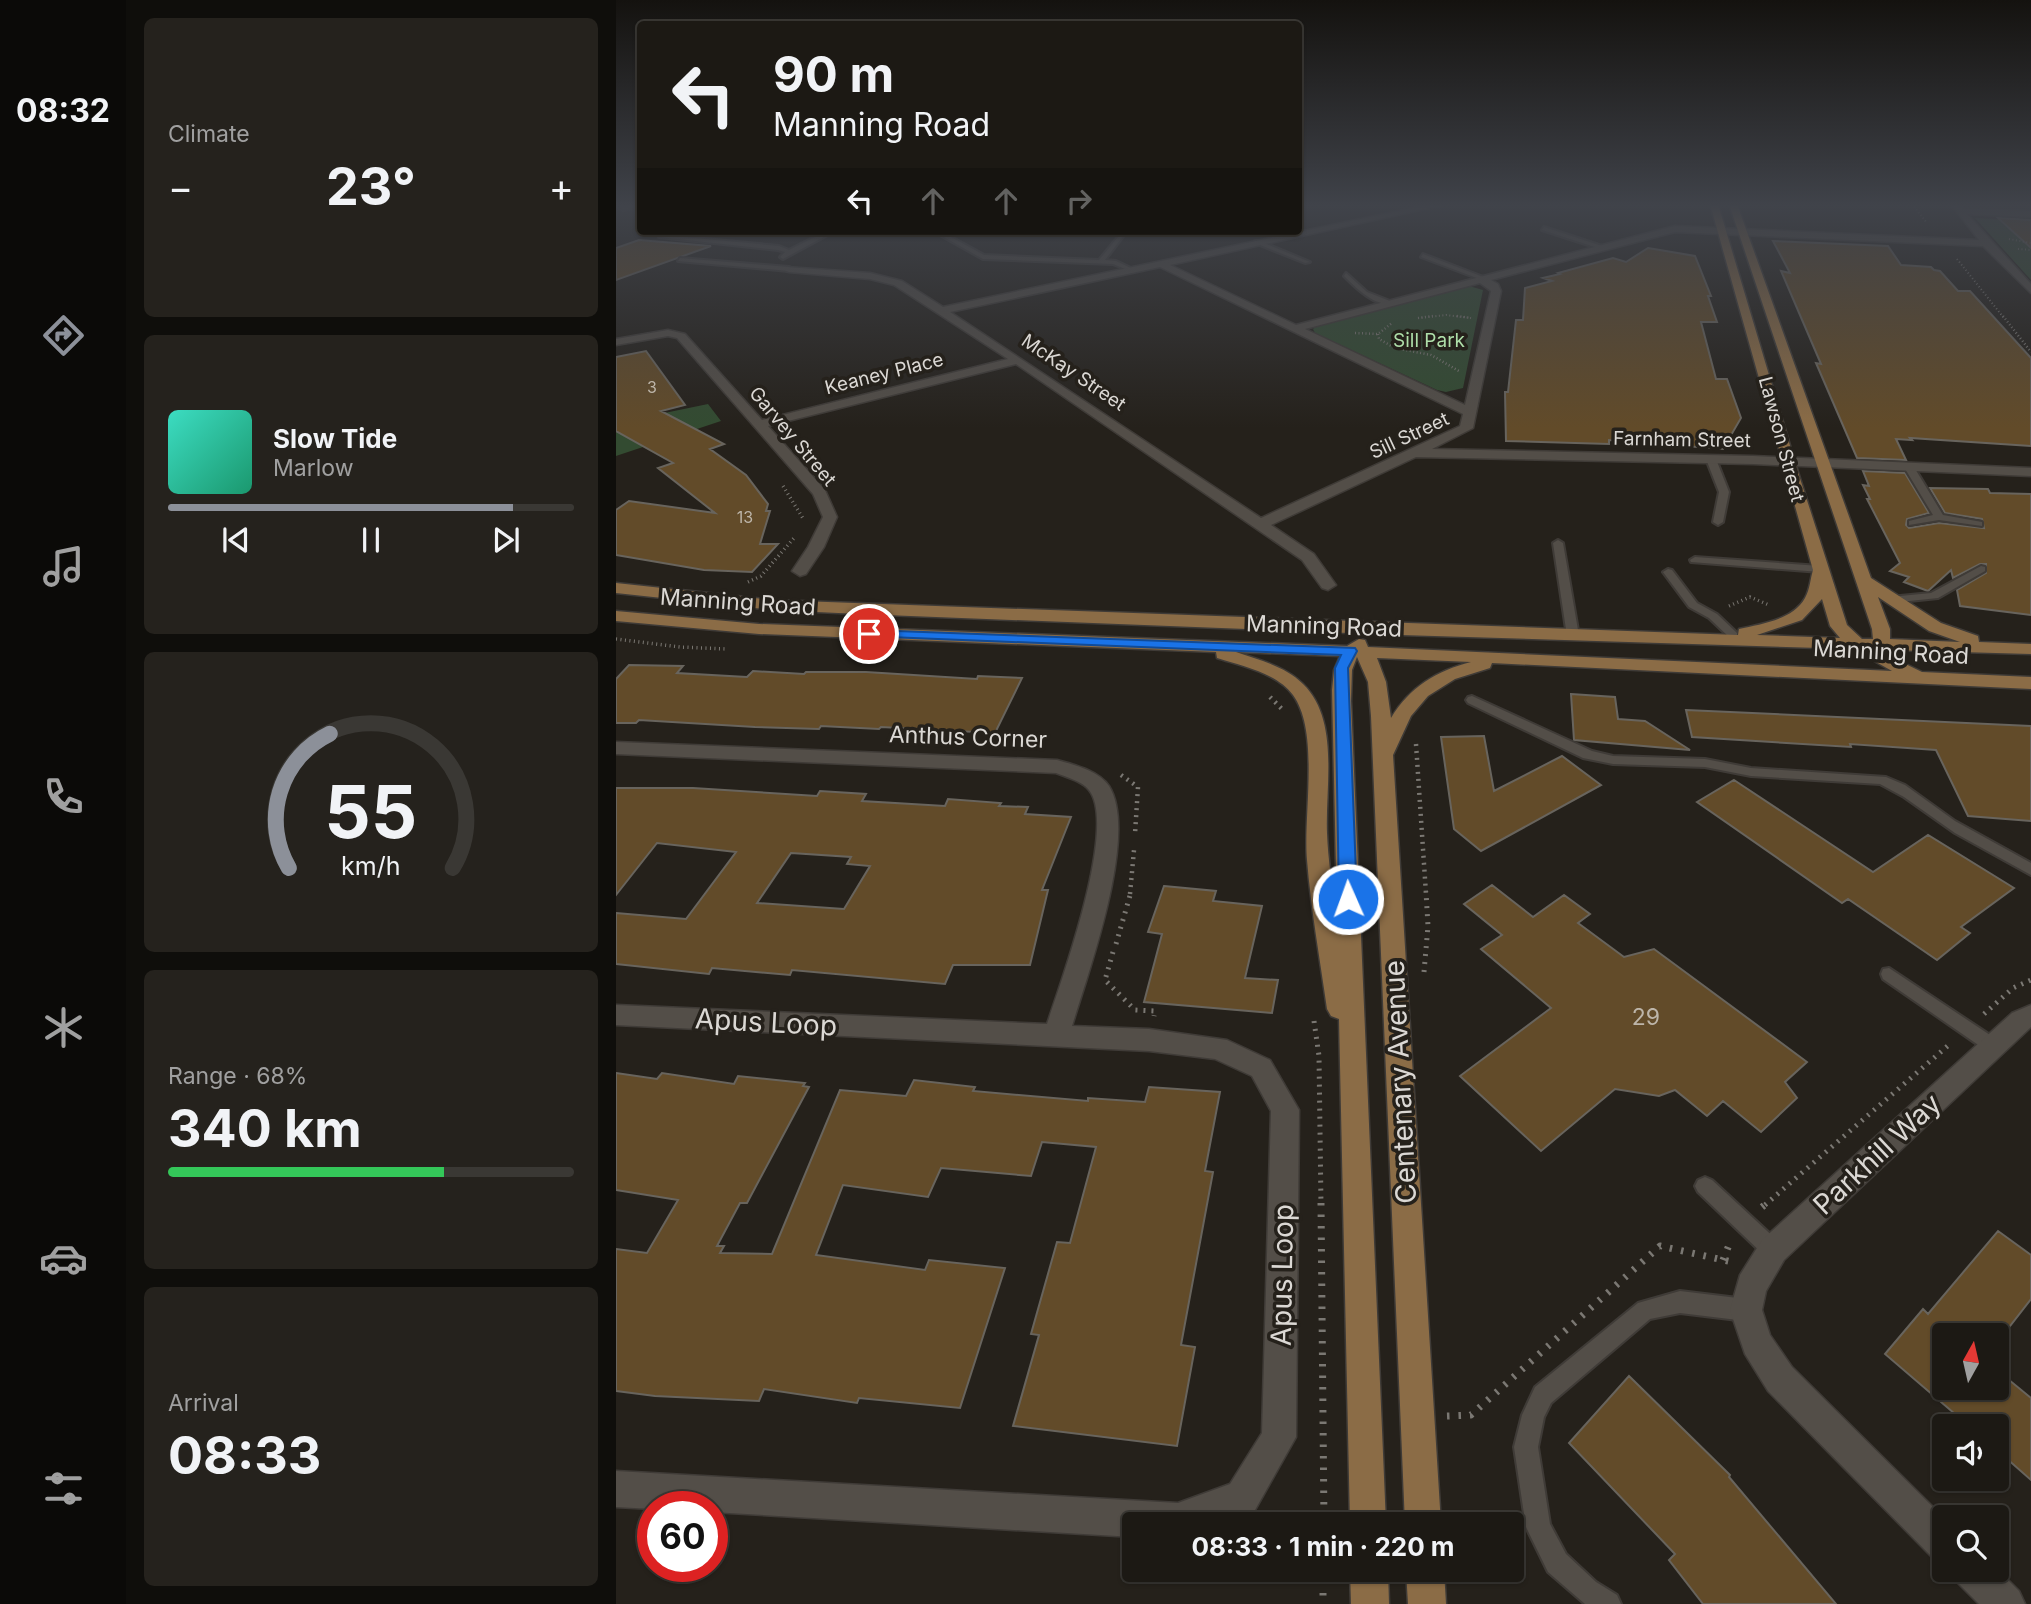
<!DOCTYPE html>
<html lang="en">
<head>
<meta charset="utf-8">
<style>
	:root { --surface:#1c1914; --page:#25221d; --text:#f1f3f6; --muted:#a0a0a0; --line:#3a3834; --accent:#8c9099 }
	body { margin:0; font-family:Inter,sans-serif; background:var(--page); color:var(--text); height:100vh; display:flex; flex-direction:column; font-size:26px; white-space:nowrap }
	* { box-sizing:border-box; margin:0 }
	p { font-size:23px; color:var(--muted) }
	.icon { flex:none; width:38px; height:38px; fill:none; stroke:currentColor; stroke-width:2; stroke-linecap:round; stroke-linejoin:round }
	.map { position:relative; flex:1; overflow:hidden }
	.side { display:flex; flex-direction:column; gap:18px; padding:18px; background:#0f0e0b; width:490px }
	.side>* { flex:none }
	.top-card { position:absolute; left:21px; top:21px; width:665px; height:214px; border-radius:7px; box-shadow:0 2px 5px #0004,0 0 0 2px var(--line); background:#1c1914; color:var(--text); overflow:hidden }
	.needle { width:46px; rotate:8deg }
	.tools { position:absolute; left:1316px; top:1323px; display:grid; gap:14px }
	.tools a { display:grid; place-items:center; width:77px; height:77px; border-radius:7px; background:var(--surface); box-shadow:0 2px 5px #0004,0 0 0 2px var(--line); font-size:35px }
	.speed { position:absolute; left:21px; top:1491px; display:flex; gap:14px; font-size:35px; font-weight:700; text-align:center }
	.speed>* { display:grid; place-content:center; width:91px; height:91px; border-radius:50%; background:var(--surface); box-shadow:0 2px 5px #0004,0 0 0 2px var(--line); line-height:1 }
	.speed .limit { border:10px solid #d22; background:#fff; color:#111 }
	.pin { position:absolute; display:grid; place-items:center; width:60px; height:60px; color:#fff; margin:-30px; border:4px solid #fff; border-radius:50%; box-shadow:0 2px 7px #0007 }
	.me { position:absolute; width:77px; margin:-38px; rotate:358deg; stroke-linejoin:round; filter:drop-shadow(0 0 5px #0008) }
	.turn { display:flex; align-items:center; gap:24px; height:147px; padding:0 21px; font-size:32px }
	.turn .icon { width:91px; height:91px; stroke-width:2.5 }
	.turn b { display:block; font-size:49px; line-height:60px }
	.lanes { display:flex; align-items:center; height:66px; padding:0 21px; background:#0003; justify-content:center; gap:35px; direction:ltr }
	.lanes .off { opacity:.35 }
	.big { font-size:52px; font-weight:700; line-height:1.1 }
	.side .widget { flex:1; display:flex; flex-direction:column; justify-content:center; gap:10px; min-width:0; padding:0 24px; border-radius:10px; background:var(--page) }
	.side .dial { align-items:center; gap:0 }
	.dial svg { height:182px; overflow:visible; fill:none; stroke:var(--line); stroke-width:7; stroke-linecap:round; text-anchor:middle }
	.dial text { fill:var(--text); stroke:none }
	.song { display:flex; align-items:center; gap:21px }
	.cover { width:84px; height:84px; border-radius:10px; background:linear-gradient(135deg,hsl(170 70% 55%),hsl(160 70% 35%)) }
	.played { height:7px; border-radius:4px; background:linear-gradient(90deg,var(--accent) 85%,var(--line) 85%) }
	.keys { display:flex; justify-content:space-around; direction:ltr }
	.heat { display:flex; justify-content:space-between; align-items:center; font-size:38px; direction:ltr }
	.charge { height:10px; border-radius:5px; background:linear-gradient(90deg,#34c759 68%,var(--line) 0) }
	.trip { position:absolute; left:506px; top:1512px; width:402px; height:70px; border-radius:7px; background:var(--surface); box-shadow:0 2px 5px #0004,0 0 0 2px var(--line); font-weight:700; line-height:70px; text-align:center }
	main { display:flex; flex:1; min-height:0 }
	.dock { display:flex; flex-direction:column; width:126px; justify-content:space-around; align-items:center; background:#0b0a08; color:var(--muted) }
	.dock .icon { width:49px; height:49px }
	.dock .selected { color:var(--accent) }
	.dock b { font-size:32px; color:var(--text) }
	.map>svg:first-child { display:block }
</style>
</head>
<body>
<main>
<nav class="dock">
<b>08:32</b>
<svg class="icon selected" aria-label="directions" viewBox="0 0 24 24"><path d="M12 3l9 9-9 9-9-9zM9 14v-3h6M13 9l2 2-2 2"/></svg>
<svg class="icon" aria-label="music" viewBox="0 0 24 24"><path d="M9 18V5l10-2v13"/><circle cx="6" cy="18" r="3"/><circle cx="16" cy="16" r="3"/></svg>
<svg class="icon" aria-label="phone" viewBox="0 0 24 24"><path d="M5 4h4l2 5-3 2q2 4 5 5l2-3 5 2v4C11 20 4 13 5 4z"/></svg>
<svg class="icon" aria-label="climate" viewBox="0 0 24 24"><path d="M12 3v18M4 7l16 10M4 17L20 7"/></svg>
<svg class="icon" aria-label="car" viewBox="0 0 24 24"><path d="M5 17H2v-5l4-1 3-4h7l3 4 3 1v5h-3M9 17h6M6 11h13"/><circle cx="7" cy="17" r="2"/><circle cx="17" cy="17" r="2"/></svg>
<svg class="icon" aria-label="filters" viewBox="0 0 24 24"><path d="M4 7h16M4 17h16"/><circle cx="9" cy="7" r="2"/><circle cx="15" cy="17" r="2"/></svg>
</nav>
<section class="side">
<div class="widget"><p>Climate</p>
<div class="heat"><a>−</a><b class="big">23°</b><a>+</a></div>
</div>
<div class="widget">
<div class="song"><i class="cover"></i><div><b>Slow Tide</b><p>Marlow</p></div></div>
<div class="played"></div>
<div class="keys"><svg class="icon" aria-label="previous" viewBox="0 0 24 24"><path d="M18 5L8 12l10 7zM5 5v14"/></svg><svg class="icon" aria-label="pause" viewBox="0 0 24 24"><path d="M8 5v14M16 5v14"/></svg><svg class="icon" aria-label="next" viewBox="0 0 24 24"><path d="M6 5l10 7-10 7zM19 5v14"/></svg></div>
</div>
<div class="widget dial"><svg viewBox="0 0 100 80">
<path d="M14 69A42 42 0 1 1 86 69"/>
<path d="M14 69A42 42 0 0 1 32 10" stroke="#8c9099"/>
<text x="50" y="56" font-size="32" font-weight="700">55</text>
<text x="50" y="72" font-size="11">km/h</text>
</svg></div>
<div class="widget"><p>Range · 68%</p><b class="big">340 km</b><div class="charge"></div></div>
<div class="widget"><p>Arrival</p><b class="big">08:33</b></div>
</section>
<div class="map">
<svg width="1415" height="1604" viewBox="0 0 1415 1604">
	<rect width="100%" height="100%" fill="#25211b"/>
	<path fill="#334b31" d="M1359,218L1415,221V280Z
		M853,286L867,290L847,388L830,392L821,390L699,333L697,329L702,324Z
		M92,404L105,421L0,456V423Z"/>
	<path fill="#624b29" stroke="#68645d" stroke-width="2" fill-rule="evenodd" d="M1382,218L1415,220V248Z
		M23,240L95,246L0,280V248Z
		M1157,241L1272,246L1285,265L1315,267L1318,270L1324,271L1342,291H1354L1415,358V446L1294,438L1296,440L1280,439L1290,460L1241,458L1200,363L1205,364L1165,271L1174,273Z
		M1032,248L1079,256L1095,296H1092L1101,322H1085L1100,379H1111L1125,418L1107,449L993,440V444L890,441L889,392H892L900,320H907L909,288L936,281L927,278L944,274L942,273L997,258L1010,262Z
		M30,351L69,405L45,411L108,444L94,449L130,475L152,504L150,511H154L144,544H162L136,572L88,570L0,555V510L13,501L99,513L42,468L57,463L0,431V357Z
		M1247,471L1289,473L1313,513L1291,519L1290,525L1293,528L1323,523L1368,528L1366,519L1329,513L1314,488L1372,489L1374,493L1415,494V615L1344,606L1341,590L1370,573V564H1364L1337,578L1335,570L1312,591L1288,582L1293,577L1274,571L1284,563L1251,499H1254L1247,485L1253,486Z
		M13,665L67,666L61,673L131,677L137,671L188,674L190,672H250L361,679L362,676L406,678L379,733L265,727L263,729L205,726L203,729L139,727L23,720L20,723H0V679Z
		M955,694L999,697L1002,719L1029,721L1074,750L958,740Z
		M1070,710L1415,726V821L1352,816L1320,750L1234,744L1235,747L1076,737Z
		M868,736L878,791L946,756L985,785L865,851L838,829L825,737Z
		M1118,780L1257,872L1312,835L1398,888L1345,927L1354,933L1321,960L1232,899L1226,903L1081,802Z
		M0,788H77L201,796L204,791L250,794L246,801L329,806L332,799L385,803L383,806L412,807L409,814L455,817L426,890H432L414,965H337L329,984L176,970L174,975L96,968L93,974L0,964V913L70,919L120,852L41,843L0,895ZM175,853L235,857L231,864L254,866L228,909L141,903Z
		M876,885L917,917L948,895L974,914L962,923L1008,957L1038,949L1191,1062L1169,1082L1181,1098L1145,1132L1107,1101L1091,1116L1059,1090L1043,1096L999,1089L925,1151L844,1076L935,1008L865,949L886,935L848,904Z
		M548,886L600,891L597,901L646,906L629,978L662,980L656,1013L528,1002L546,934L532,932Z
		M0,1073L41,1079L46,1073L118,1084L122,1076L189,1083L187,1086L193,1087L131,1203H124L101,1246H108L104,1253L156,1254L224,1090L290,1096L298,1080L359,1087L357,1091L472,1101V1098L529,1102L533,1087L604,1092L589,1171L597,1172L565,1345L579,1347L561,1446L397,1426L423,1335L415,1334L441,1242L454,1243L480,1147L426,1142L415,1176L325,1168L312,1197L227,1185L200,1255L309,1270L313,1260L389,1268L344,1408L243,1398L241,1403L148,1389L143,1401L39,1396L0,1391V1249L31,1253L62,1200L0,1190Z
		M1382,1231L1415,1255V1299L1387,1335H1328V1388H1381V1370L1415,1398V1480L1381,1450V1426H1353L1269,1354L1307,1309L1312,1314Z
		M1013,1376L1114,1475L1113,1477L1220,1604H1087L1053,1560L1059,1554L953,1443Z"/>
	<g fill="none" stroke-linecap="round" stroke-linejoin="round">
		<g stroke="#3f3b37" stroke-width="4">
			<path id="service" d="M18,204H24V206L7,210L4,208Z
				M928,227L989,247L990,248L985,249L926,230Z
				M211,231L217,232L167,259L164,257L169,252L162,250L43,237L46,235L163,246L173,250Z
				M317,231H324L368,255L483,260L507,231H511L489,260L500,261L519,270L514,271L497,264L367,259Z
				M639,241H643L694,262L689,263L639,243Z
				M807,254L870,278L871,279L866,280L805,257Z
				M64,258L173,267L176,269L173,271L62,261Z
				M730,273L751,292L779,303C761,309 740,288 728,276Z
				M1095,456L1100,459L1113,492L1107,522L1102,525L1097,522L1103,492L1090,459Z
				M1293,464L1298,467L1327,515L1366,522V526L1323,520L1293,525V521L1317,515L1288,467Z
				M942,540L947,543L963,636L957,639L951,636L937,543Z
				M1079,557L1204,566L1209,569L1204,572L1075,562L1074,560Z
				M1365,566L1369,567V571L1322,598L1274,603L1268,600L1274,597L1315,593Z
				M1052,569L1056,570L1081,603L1101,614L1121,633V637H1113L1093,618L1073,607L1047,572Z
				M856,696L976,751L997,756L1089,759L1135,768L1270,777L1289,785L1339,821L1415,863V875L1339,833L1288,797L1264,784L1135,776L1089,767L997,764L967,758L852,703L850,700L852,697Z
				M1273,968L1383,1041L1386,1046L1383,1051L1377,1053L1371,1051L1267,979L1265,974L1267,969Z
				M1089,1177L1096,1180L1164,1243L1167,1250L1164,1257L1157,1260L1150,1257L1082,1192L1079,1186L1082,1180Z
				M1064,1291L1130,1299L1137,1303L1141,1310L1137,1317L1130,1321L1064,1313L1034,1319L935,1403L928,1417L922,1447L934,1524L950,1554L980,1582L1001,1595L1005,1604H969L932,1572L910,1527L898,1447L906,1415L919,1387L1022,1303Z"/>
		</g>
		<g stroke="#3f3b37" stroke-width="3">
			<path id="minor" d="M816,204H831L554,265L680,325L1059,226L1363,240L1335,204H1343L1347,209L1415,211V217L1351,214L1415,284V293L1367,246L1059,232L875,280L882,284L885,291L857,428L816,449L1137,456L1415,468V476L1137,464L800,457L655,525L698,554L720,585L712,590L706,588L686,560L400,364L152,426L209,490L221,517L208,547L190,574L184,576L176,571L192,547L207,517L197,494L61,338L52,336L0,345V339L52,330L69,334L146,420L392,359L278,285L254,279L173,272L170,271V267L254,273L286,281L327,307ZM544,267L847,414L844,426L645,518L334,312ZM864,283L875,291L849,405L689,329Z
				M0,742L441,760C458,765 482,770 493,786C523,834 472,973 456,1026L533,1029L611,1040L654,1060L683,1110L680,1437L639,1510L601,1524H518V1537L96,1512V1507H37V1509L0,1507V1471L562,1503L614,1484L646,1433L655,1111L636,1076L599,1059L533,1051L0,1025V1005L431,1024C445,982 502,826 473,790C466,781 450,777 440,773L0,754Z
				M1415,1005V1027L1168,1260L1150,1291L1146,1310L1154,1335L1176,1367L1328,1518V1561L1315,1556L1152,1391L1129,1354L1114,1310L1124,1275L1146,1240L1396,1013Z
				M1381,1569L1403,1591L1409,1604H1363L1342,1583L1336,1570Z"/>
		</g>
		<g stroke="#3f3b37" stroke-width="3">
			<path id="primary" d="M1094,204H1102L1181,469L1231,625L1246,639H1257L1256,629L1113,204H1121L1255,578L1325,623L1362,636L1363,642L1415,644V654L1273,650L1271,655L1306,672L1415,677V689L876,663L874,668L839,679L812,696L795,716L777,755L825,1524H789L755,716L752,682L741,657L736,670L735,701L770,1524H734L723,1019L715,1016L711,1009C704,959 695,910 691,860C687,815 704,732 677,695C661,673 626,666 601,658L600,652L143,634L0,621V611L143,624L731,646L743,639L749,640L752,647L1276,671L1237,649L785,635L244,614L157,610L0,593V583L157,600L1122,635L1123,629C1145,624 1177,620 1189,598C1194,589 1194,580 1197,570ZM1262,597L1313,631L1344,642L1274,639V629ZM1206,599L1214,626L1224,638L1141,635L1186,620ZM620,652L724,656L718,670L716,690L721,913C716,886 712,860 711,833C709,787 724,720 687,684C669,666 643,660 620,652ZM761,658L855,662C820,671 794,687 775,718L770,682Z
				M734,1570H772L773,1604H735Z
				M790,1570H828L830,1604H792Z"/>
		</g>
		<path stroke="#7b7873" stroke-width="2" stroke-dasharray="1 2.5" stroke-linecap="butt" d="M1296,204L1311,223
			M1393,239L1415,243
			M1402,249L1415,250
			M1341,259L1388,318
			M802,318L830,315L855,318"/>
		<path stroke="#7b7873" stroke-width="2.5" stroke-dasharray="1 2.5" stroke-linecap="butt" d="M841,316L855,318
			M1387,316L1415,352
			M802,318L817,316
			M739,333L762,334L776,323
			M762,334L763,339L779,348L815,355L843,371"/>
		<path stroke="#7b7873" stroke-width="3.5" stroke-dasharray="1 3.5" stroke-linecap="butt" d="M167,486L188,520
			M132,582L145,576L178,538
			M1113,606L1134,597L1153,605
			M0,639L64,647L111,649"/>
		<path stroke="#7b7873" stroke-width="4.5" stroke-dasharray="2 5" stroke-linecap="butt" d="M654,697L667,710
			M800,744L810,894
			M505,775L522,787L519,834
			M514,894L518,850"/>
		<path stroke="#7b7873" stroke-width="5" stroke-dasharray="2 6" stroke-linecap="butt" d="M500,944L515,892
			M497,952L489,980L519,1010L539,1011L538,1016
			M808,972L812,926L810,892
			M1368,1014L1397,988L1415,980
			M698,1021L703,1056L705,1205
			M1149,1205L1335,1043"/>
		<path stroke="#7b7873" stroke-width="7" stroke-dasharray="2.5 9" stroke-linecap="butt" d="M705,1203L708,1524
			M1146,1207L1151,1203
			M1107,1260L1115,1240
			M831,1416L855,1415L1044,1246L1116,1262
			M707,1570V1604"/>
		<use href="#service" fill="#534e48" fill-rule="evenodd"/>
		<use href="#minor" fill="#534e48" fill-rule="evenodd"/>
		<use href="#primary" fill="#8b6c46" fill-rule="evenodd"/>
	</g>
	<linearGradient id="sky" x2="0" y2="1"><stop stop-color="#14120f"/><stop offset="0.48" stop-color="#40434a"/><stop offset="1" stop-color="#40434a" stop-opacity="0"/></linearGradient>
	<rect width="1415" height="428" fill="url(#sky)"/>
	<path fill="#1a73e8" stroke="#114b97" stroke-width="2" d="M253,630L739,648L741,651L732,668L741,899L738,904H726L723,899L719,668L725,655L248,636V631Z"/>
	<g text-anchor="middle" stroke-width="7" stroke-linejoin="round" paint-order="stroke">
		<g font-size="16" fill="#bdb5a9">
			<text x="36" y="393">3</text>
			<text x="129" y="523">13</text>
		</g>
		<g font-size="19" fill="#aedea9" stroke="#25211b">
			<text x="813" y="347">Sill Park</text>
		</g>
		<g font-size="19" fill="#dbd8d4" stroke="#25211b">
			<text transform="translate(458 372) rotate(34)" y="7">McKay Street</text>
			<text transform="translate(268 373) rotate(-14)" y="7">Keaney Place</text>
			<text transform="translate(793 435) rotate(-25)" y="7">Sill Street</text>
			<text transform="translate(177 436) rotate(50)" y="7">Garvey Street</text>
			<text transform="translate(1066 439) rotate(1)" y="7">Farnham Street</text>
			<text transform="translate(1166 439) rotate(75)" y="7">Lawson Street</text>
		</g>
		<g font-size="23" fill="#dbd8d4" stroke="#25211b">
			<text transform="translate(122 602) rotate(4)" y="8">Manning Road</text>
			<text transform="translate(708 626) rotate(2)" y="8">Manning Road</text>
			<text transform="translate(1275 652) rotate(3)" y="8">Manning Road</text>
			<text transform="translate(352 737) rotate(2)" y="8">Anthus Corner</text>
		</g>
		<g font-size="23" fill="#bdb5a9">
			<text x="1030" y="1025">29</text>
		</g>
		<g font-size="28" fill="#dbd8d4" stroke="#25211b">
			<text transform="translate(150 1022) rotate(3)" y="10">Apus Loop</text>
			<text transform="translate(784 1082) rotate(-93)" y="10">Centenary Avenue</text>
			<text transform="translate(1261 1154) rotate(-43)" y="10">Parkhill Way</text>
			<text transform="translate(666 1275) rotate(-89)" y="10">Apus Loop</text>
		</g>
	</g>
</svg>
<div class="tools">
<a><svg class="needle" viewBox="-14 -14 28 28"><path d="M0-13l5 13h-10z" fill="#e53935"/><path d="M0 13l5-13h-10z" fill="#a0a0a0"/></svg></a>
<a><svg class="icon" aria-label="sound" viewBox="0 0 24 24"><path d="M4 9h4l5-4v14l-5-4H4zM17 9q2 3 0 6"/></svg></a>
<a><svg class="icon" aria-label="search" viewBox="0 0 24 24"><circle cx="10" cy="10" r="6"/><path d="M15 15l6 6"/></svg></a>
</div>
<div class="speed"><div class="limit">60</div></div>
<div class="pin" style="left:253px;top:634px;background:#d93025"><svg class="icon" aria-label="arrive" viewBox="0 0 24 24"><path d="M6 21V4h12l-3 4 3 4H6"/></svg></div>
<svg class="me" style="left:732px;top:899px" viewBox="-20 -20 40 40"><circle r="17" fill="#1a73e8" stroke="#fff" stroke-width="3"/><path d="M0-11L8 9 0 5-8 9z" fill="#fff"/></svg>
<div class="trip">08:33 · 1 min · 220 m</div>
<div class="top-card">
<div class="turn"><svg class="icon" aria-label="left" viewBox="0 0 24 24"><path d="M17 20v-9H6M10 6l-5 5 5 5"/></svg><div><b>90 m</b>Manning Road</div></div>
<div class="lanes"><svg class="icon" aria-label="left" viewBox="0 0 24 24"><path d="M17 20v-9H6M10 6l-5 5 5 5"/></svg><svg class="icon off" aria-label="ahead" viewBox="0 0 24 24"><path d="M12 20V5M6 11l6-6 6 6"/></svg><svg class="icon off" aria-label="ahead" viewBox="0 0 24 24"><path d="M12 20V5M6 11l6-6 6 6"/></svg><svg class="icon off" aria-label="right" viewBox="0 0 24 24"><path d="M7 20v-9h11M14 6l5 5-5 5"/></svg></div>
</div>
</div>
</main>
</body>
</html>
